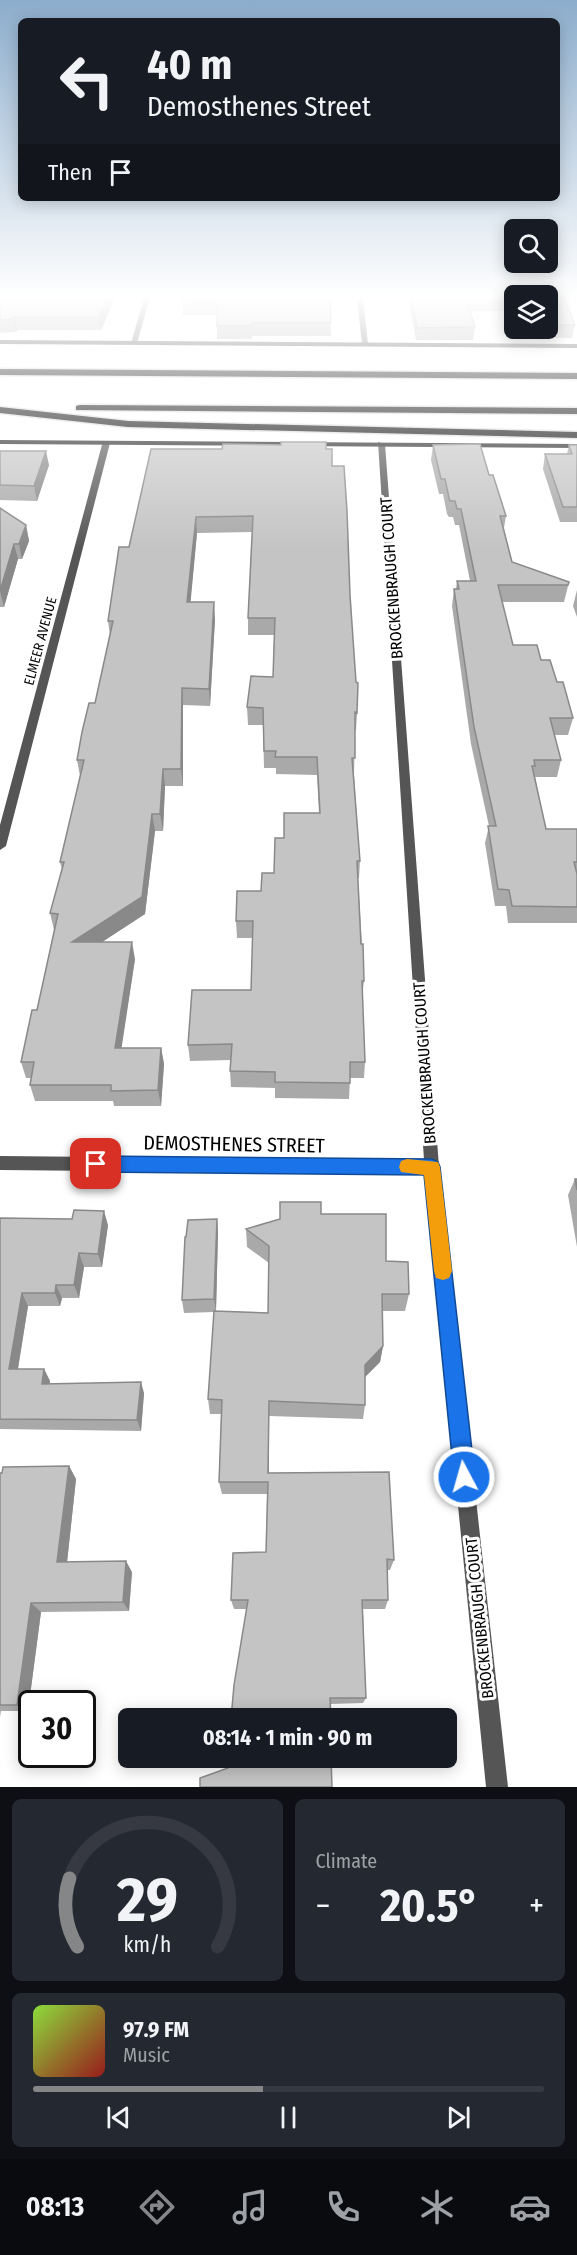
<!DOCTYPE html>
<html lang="en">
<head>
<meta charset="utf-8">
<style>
	:root { --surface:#171b24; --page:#242831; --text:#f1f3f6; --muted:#9ea1a6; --line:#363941; --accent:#858687 }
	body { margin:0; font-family:"Fira Sans Condensed",sans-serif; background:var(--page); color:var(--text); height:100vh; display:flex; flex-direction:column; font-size:22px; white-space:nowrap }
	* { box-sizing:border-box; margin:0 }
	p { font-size:20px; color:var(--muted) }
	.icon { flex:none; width:33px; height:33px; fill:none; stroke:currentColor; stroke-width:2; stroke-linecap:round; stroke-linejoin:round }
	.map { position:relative; height:1787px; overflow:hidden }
	.drawer { display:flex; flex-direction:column; gap:12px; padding:12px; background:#0d0f14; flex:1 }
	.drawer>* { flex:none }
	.banner { position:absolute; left:18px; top:18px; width:542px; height:183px; border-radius:9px; box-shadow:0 3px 15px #0003; background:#171b24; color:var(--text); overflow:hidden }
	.buttons { position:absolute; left:504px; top:219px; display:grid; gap:12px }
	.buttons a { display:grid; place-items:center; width:54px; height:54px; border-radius:9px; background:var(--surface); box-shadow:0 3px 15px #0003; font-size:30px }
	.speed { position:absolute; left:18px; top:1690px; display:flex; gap:12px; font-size:30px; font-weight:700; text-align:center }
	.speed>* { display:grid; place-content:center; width:78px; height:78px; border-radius:50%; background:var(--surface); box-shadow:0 3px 15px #0003; line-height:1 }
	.speed .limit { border:3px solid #111; border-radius:9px; background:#fff; color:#111 }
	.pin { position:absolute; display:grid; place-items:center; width:51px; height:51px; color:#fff; margin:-26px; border-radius:12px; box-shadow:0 3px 9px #0006 }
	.me { position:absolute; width:66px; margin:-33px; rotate:354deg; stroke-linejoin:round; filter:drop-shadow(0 0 4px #0008) }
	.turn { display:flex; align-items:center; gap:21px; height:126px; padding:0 30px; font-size:27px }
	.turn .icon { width:78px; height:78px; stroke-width:2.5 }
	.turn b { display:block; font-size:42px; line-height:51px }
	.then { display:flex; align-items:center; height:57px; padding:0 30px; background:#0003; gap:12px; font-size:22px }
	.big { font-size:45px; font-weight:700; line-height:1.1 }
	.drawer .card { flex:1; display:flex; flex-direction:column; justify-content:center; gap:9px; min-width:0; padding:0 21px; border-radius:9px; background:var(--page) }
	.drawer .dial { align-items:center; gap:0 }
	.dial svg { height:156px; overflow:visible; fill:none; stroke:var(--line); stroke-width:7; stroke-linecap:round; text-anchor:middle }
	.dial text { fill:var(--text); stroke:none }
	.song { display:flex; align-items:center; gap:18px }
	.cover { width:72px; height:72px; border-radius:9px; background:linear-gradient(135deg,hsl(90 70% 55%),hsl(0 70% 35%)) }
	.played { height:6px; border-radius:3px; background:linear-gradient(90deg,var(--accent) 45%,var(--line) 45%) }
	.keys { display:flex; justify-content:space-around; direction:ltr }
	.heat { display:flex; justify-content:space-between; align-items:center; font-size:33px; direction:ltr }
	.drawer .tiles { flex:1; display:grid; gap:12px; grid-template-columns:1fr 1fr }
	.card:last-child { grid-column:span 2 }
	.trip { position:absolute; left:118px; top:1708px; width:339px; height:60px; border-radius:9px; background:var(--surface); box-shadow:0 3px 15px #0003; font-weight:700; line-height:60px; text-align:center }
	.tab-bar { display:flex; height:96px; justify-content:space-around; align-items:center; background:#090b0e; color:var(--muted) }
	.tab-bar .icon { width:42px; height:42px }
	.tab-bar .on { color:var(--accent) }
	.tab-bar b { font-size:27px; color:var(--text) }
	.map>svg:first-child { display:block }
</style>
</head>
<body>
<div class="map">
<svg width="577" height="1787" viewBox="0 0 577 1787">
	<rect width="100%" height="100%" fill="#fff"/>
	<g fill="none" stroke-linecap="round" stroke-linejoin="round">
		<g stroke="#dbdbdb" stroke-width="3">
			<path id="highway" d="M0,369L577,373V379L0,375Z
				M80,405L577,408V414L76,410V406Z
				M0,407L128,421L577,432V438L128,427L0,413Z"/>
		</g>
		<path fill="#555" fill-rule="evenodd" d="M144,298H150L137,343L134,345L131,343Z
			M357,298H363L368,344L365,346L362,344Z
			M103,441L110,443L6,846L0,850V825Z
			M378,442L385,444L439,1167L508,1787H486L425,1174L0,1170V1156L424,1160Z"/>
		<path fill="#222" fill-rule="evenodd" d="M0,340L577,344V348L0,344Z
			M0,440L577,444V448L0,444Z"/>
		<use href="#highway" fill="#000" fill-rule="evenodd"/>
	</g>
	<path fill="#a9a9a9" d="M0,298H118L115,299L101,330H17L16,332L0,333Z
		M180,298H330L331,336H252V339H217V315H183V302L180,301Z
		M408,298H514V311H470L475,327L473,340H416Z
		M548,298L575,325L572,338L528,337L525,328H548Z
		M433,445L489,475L506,516L504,528L512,562L569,582L564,602H502L513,645L541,660L557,682L573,718L568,735H554L561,760L557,777H535L546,829H577V923H508L506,906H495L485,843L489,826L471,744L452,606L454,589H456L457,581H470L459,525H455L453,517H449L447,514L443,494H439L431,460Z
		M569,445H577V522H560L543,469L545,454H567Z
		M326,449L332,466L350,595L357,713L356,730H355L354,775L360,861L359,878H358L364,981L362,997L365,1062L364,1078H350L349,1099L275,1098V1088L231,1087L230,1071L231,1060L190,1061L188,1045L251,990L253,938H237L236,921L261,891L274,873L284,838L319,813L317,775L276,774V768H264L263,725H248L247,707L273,677L274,635H248V618L252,532L197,533L190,602L215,619L210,706L183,705V786H165L163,831H155L145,914L102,942L135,959L121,1048H161L164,1064L161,1106H114L113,1101H35L30,1085L31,1078H26L21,1062L37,1010L54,930L50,913L62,869L60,862L80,776L77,760L95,703L110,635L108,621L129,547Z
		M0,451L49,465L37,501L0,500Z
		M0,508L26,525L29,541L22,559H18L4,607H0Z
		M577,590V617L573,606Z
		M575,1179H577V1247L568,1195Z
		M321,1214L386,1261L409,1294L405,1311H382L383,1346L380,1362L365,1377V1405L363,1419L269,1416V1473L394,1560L390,1570H387L388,1600L385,1609H363L366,1698L363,1703L330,1704L247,1609H234L231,1600L266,1552L267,1494H222L219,1482L221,1414H210L208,1399L214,1312L184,1313L182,1300L186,1237L217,1219L218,1233L216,1311L268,1313L269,1263L247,1247L246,1229Z
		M0,1218L72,1219L108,1225L102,1267H84L79,1298H62L60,1306H28L18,1369H44L50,1381L49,1384L144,1393L141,1431L0,1429Z
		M69,1466L76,1479L67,1562L132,1572L129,1611L41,1612L28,1711H1L0,1717V1473Z"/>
	<path fill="#898989" d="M108,298L115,299L101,330L99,317Z
		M14,317L17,330L16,332L13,319Z
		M46,451L49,465L37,501L34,486Z
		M196,517L197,533L189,619L187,602Z
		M26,525L29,541L22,559L19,544Z
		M14,544L18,559L4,607L0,591Z
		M214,602L215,619L210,706L209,689Z
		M182,688L183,705V786L181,769Z
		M163,769L165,786L163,831L160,814Z
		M152,814L155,831L145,914L76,959L72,942Z
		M132,942L135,959L119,1065L115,1048Z
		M161,1048L164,1064L161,1106L158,1090Z
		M104,1211L108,1225L102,1267L98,1254Z
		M217,1219L218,1233L216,1311L214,1299Z
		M79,1253L84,1267L79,1298L74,1285Z
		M56,1285L62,1298L60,1306L55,1293Z
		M22,1293L28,1306L16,1380L9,1369Z
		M383,1346L380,1362L362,1380L365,1365Z
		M44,1369L50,1381L48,1395L42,1384Z
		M141,1382L144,1393L141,1431L137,1420Z
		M269,1401V1486L268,1473Z
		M69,1466L76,1479L66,1572L57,1562Z
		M126,1561L132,1572L129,1611L123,1602Z
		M31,1603L41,1612L28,1711L17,1705Z"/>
	<path fill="#c4c4c4" stroke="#898989" stroke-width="1.5" d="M0,298H108L99,317H14L13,319L0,320Z
		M183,298H330L331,323H252V326H217L218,303L182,302Z
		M411,298H514V299H466L475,327L417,328Z
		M548,298H564L575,325H548Z
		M281,442H326V449H332V466H344L347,511L350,595L356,682L358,683L357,713L355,712V758H352L360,861H357L361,944H363L364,981H362L365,1062H350V1083L275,1082V1072L230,1071L232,1044L188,1045L192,990H251L253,921H236L237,891H261L262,873H274L275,838H284V813H320L317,757H275L276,751H264L263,708L247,707L251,676L273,677L275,618H248L253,516L196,517L187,602H214L209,689L182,688L181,769H163L160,814H152L142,897L72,942H132L115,1048H161L158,1090L111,1091V1085H30L34,1062H21L32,1010H37L58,914L50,913L64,862H60L84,760H77L82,732L89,703H95L113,621H108L119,547H129L151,449H222L223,444L281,445Z
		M480,444L489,475H493L506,516H500L512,562L569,582L568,585H498L513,645H537L541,660H550L557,682H563L573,718H550L561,760H534L535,766H532L546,829H577V862H574L577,874V907L512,906L509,890L498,889L488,826H496L474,727L454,589H459L457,581H476L461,509H457L455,501H450L449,498L445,479H441L433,445Z
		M569,445H577V507H563L545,454H572Z
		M0,451H46L34,486L0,485Z
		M0,508L26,525L19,544H14L0,591Z
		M575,1179H577V1190Z
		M280,1202H321V1214H386V1261L408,1262L409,1294H382L383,1346L365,1365V1405L269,1401L268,1473L389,1472L394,1560L387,1559L388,1600H362L366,1698H330L331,1719H231L234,1685L248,1600H231L233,1553L266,1552L268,1482H219L222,1400L208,1399L214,1311L268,1313L269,1246L246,1229L280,1219Z
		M74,1210L104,1211L98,1254L79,1253L74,1285H56L55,1293H22L9,1369H44L42,1384L141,1382L137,1420L0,1419V1218L72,1219Z
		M217,1219L214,1299L182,1300L185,1237H186L188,1220Z
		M69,1466L57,1562L126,1561L123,1602L31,1603L17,1705H0V1473H2L3,1467Z
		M228,1758H331L332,1787H200V1778L228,1768Z"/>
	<linearGradient id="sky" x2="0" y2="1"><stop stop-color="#8cadcc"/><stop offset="0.54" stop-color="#fff"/><stop offset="1" stop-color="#fff" stop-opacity="0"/></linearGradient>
	<rect width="577" height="549" fill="url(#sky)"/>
	<path fill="#1a73e8" stroke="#114b97" stroke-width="1.5" d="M96,1156L432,1159L438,1162L440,1167L475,1477L472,1484L464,1487L457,1484L454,1477L424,1175L96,1172L90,1169L87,1164L90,1158Z"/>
	<path fill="#f59e0b" d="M407,1159L438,1162L440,1167L452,1271L449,1278L443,1280L436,1278L434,1271L424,1175L401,1172L399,1167L401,1161Z"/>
	<g text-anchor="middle" stroke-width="6" stroke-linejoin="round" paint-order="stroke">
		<g font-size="14" fill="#000" stroke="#fff">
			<text transform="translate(40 641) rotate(-75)" y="5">ELMEER AVENUE</text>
		</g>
		<g font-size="16" fill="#000" stroke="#fff">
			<text transform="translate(391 578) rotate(-94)" y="6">BROCKENBRAUGH COURT</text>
			<text transform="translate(424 1063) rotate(-94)" y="6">BROCKENBRAUGH COURT</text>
			<text transform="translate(479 1618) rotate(-96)" y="6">BROCKENBRAUGH COURT</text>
		</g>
		<g font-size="20" fill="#000" stroke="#fff">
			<text transform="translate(234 1144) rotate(1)" y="7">DEMOSTHENES STREET</text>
		</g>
	</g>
</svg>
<div class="buttons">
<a><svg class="icon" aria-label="search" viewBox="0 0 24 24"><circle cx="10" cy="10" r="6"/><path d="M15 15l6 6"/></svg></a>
<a><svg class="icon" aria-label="layers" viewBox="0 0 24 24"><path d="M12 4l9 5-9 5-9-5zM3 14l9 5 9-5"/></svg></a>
</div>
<div class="speed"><div class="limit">30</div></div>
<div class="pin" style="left:96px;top:1164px;background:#d93025"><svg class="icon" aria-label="arrive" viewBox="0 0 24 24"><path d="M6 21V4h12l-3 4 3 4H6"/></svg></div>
<svg class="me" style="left:464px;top:1477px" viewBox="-20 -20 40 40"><circle r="17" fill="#1a73e8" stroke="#fff" stroke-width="3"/><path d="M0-11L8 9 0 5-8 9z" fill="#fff"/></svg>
<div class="trip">08:14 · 1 min · 90 m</div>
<div class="banner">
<div class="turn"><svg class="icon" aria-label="left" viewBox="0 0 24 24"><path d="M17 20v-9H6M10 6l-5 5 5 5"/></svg><div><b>40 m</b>Demosthenes Street</div></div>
<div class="then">Then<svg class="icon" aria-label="arrive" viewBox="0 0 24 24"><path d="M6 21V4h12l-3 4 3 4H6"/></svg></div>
</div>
</div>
<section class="drawer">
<div class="tiles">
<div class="card dial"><svg viewBox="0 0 100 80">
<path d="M14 69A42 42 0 1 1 86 69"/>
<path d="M14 69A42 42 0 0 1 10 34" stroke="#858687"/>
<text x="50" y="56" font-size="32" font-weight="700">29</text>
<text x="50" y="72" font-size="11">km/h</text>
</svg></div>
<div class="card"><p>Climate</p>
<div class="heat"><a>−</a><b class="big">20.5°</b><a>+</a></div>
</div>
<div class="card">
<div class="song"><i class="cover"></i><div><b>97.9 FM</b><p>Music</p></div></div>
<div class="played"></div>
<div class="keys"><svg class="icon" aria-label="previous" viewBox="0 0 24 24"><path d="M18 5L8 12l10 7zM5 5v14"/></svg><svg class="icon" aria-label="pause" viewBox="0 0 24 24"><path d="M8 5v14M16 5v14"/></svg><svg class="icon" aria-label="next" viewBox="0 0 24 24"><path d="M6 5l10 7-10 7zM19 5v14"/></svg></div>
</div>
</div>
</section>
<nav class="tab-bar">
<b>08:13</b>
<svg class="icon on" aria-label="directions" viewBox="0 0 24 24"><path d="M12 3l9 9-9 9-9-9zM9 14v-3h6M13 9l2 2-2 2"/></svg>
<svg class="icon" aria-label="music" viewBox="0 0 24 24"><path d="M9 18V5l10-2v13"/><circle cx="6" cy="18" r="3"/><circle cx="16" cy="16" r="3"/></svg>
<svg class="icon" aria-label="phone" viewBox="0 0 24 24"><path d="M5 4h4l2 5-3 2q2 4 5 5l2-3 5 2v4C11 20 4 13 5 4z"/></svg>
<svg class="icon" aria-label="climate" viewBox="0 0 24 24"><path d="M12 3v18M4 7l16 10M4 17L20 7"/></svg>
<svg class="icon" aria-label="car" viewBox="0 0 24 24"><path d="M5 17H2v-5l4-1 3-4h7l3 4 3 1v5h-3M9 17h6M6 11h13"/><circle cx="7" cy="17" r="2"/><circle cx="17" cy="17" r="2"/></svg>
</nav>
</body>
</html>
